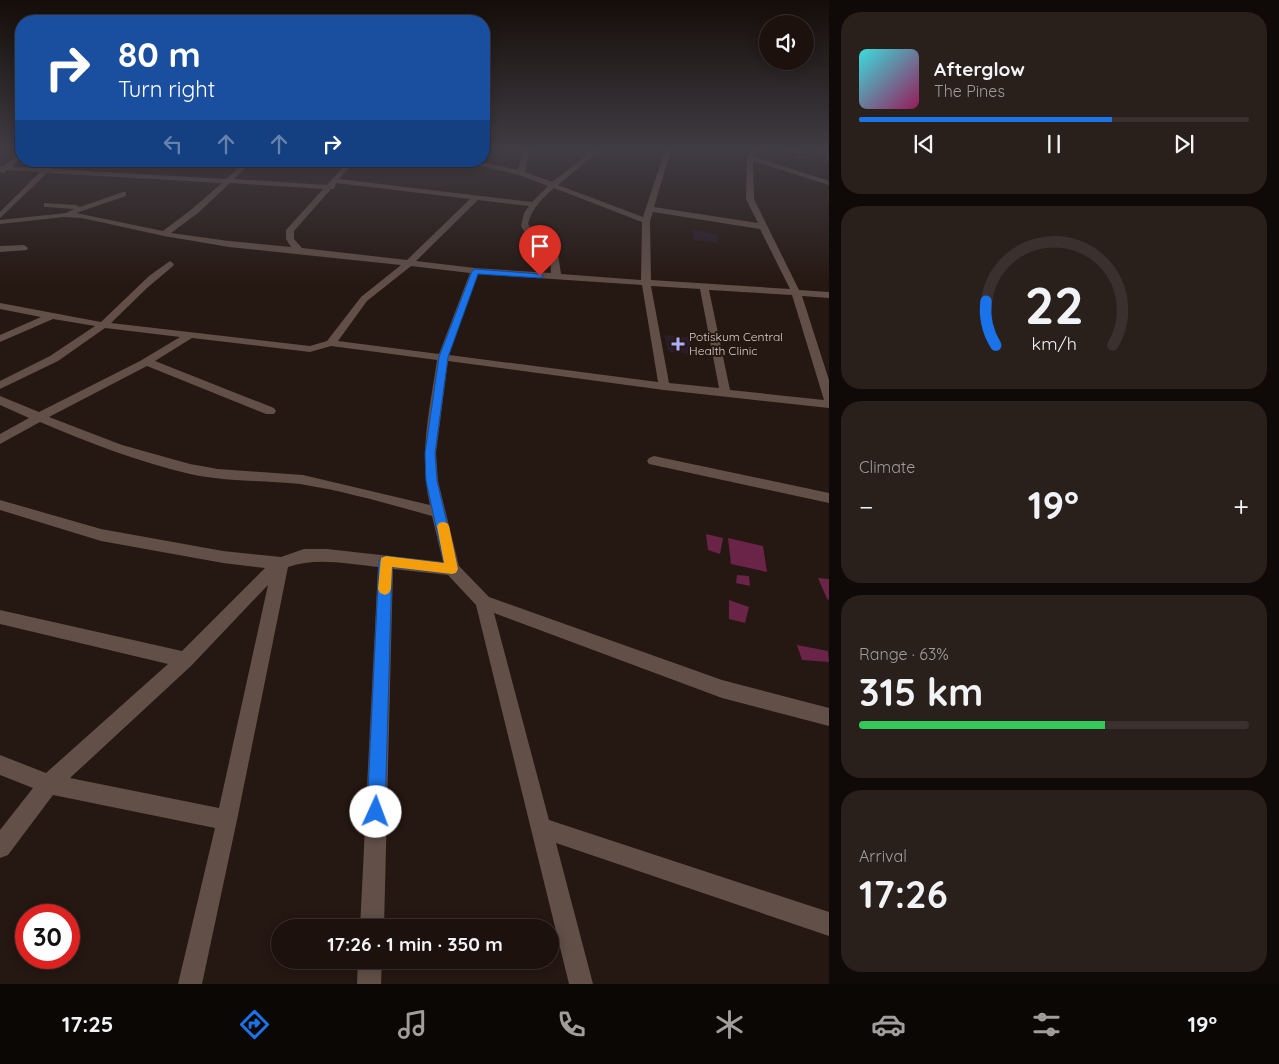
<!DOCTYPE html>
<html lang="en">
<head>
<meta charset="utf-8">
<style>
	:root { --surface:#1c110d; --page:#291f1b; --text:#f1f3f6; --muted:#a09d9d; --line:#3a312e; --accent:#1a73e8 }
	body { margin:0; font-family:Quicksand,sans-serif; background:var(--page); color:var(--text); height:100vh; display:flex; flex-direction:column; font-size:19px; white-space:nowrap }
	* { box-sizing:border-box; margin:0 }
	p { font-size:16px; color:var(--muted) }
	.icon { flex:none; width:28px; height:28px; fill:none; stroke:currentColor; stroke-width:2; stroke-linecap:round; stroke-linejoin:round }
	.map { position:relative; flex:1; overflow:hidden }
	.drawer { display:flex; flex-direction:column; gap:12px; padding:12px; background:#0f0907; width:450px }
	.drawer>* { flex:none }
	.guide { position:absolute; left:15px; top:15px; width:475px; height:152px; border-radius:20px; box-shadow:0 2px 12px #0003,0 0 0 1px var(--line); background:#1a4fa0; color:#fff; overflow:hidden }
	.tools { position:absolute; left:759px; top:15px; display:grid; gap:10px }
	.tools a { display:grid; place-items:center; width:55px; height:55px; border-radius:50%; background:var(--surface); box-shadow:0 2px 12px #0003,0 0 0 1px var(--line); font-size:25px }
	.speed { position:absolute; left:15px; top:904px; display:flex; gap:10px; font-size:25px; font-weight:700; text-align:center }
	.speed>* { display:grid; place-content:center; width:65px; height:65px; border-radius:50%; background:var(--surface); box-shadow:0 2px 12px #0003,0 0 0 1px var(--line); line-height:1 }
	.speed .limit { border:8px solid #d22; background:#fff; color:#111 }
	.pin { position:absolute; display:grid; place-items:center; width:42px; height:42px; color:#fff; margin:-51px -21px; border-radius:50% 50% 50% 0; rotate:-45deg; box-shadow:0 0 5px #0007 }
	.pin .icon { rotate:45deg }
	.me { position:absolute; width:55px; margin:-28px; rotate:2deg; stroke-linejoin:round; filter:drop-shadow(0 0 4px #0008) }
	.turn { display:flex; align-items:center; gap:18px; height:105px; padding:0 20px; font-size:22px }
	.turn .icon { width:65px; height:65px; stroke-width:2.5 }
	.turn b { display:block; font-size:35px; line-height:42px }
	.lanes { display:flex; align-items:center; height:48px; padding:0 20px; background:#0003; justify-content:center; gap:25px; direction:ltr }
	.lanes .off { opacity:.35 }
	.big { font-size:38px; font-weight:800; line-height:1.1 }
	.drawer .widget { flex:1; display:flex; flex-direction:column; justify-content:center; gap:8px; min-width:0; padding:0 18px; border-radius:20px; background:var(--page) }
	.drawer .dial { align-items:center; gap:0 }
	.dial svg { height:130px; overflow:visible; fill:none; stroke:var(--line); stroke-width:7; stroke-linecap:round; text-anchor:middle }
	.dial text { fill:var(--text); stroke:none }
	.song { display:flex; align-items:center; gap:15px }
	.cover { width:60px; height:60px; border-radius:8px; background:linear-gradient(135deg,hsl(180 70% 55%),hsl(330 70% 35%)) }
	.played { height:5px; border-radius:2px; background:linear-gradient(90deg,var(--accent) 65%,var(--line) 65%) }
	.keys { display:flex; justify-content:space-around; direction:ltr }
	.heat { display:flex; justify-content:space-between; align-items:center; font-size:28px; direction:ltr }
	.charge { height:8px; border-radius:4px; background:linear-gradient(90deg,#34c759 63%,var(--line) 0) }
	.trip { position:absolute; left:271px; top:919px; width:288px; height:50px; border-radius:25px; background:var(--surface); box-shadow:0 2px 12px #0003,0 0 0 1px var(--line); font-weight:800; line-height:50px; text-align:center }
	.dock { display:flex; height:80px; justify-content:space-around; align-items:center; background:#0b0705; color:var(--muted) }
	.dock .icon { width:35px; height:35px }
	.dock .selected { color:var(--accent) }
	.dock b { font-size:22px; color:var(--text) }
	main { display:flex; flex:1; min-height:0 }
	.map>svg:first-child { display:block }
</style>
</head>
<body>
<main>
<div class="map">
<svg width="829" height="984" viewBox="0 0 829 984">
	<rect width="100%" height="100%" fill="#251711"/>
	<path fill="#2a1d29" d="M693,230L717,234L718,243L693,240Z
		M664,335L688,337L693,354L669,352Z"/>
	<path fill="#6a2447" d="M787,150L803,153V156L808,157V159L793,158L797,154L786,153Z
		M820,150L829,152V161L825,160L827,155H817Z
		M706,534L723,538L720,554L708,550Z
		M728,538L763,546L767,572L731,564Z
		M737,575L749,576L750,586L736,583Z
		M818,578L829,579V600L827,599Z
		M729,600L749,607L745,623L729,619Z
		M797,645L828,651L829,662L802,660Z"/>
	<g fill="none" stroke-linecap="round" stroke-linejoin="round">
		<path fill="#614f48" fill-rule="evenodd" d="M524,150H530L525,172L552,182L594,150H600L558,185L643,217L665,150H671L654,207L758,223L746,199L747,158L753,150H759L754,157L829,181V185L753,161L754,199L799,290L829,292V298L802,296L829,380V408L664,390L448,361L436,453L438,481L459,566L489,597L722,680L829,708V726L722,698L494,613L549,820L829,912V936L556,843L593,984H569L476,605L448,575L393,569L384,928H360L378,567C348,564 317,557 288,567L237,820L202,984H178L215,828L53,795L8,855L0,858V830L33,788L0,775V755L46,773L168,664L0,624V610L182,651L265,568L223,563L101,541L0,510V500L101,529L223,551L281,557L304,549H327L443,562L432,516C389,504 344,491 300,484C263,480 226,482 190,474C139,462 89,443 40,422L0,444V434L29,418L0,405V396L39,412L140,361L180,337L105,328L58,361L0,389V381L50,356L95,326L53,319L0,342V335L41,317L0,309V303L101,322L149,276L170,261L174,264L173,266L147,288L111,323L310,346L327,341L361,297L401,265L229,247L164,236L82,218L64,217L0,224V220L66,213L74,209L47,207H44V203L76,205L80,207L123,192H126V196L76,213L163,231L192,209L222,183L47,173L0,218V212L40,172L7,170L3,173L0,172V166H4L21,152V157L12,167L44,168L54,161H62L52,169L226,179L246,161H253L234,179L327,185L348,161H355L339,179L532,202L548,186L519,175L460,161H474L518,170ZM230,183L323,189L286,230V239L291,247L229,241L171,233L198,213ZM336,183L470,199L407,260L302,248L294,239V231L331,189H334ZM554,188L642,222L641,280L561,274L558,254L536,237L528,224C531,209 543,198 554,188ZM478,200L529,206L524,213L521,226L530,241L550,255L551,273L475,268L416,261ZM653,212L760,229L790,289L651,280L650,221ZM411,266L470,273L439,354L338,341L367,301ZM478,274L642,285L658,382L449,355ZM651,286L700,289L719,388L669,383ZM709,290L792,295L824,400L730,390ZM192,338L310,352L331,346L437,360C430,409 418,455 430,505L303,475L218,469L190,464L122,445L49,417L147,366L266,414H274L276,411L274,408L155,361ZM268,585L219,808L70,778L191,666Z
			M24,245L28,248L27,250L0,252V246Z
			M654,456L829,493V503L649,464L647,461L649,458Z
			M358,960H382L381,984H357Z"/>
	</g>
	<linearGradient id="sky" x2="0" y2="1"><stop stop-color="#140d09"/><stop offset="0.52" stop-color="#403c43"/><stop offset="1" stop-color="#403c43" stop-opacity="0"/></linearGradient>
	<rect width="829" height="287" fill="url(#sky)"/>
	<path fill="#1a73e8" stroke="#114b97" d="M475,269L540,274L544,276L540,278L478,274L448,357L435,453L437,481L458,569L456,573L452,574L392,567L385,812L382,818L376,820L370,818L367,812L379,562L381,558L386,556L444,563L426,481L425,453L439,357L472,271Z"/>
	<path fill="#f59e0b" d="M443,522L447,523L449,526L458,569L456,573L452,574L392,567L391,589L389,593L385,595L380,593L378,589L381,558L386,556L444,563L437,526L439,523Z"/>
	<path fill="#acaffb" stroke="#251711" stroke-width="2" d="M675.5 336.5h5v5h5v5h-5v5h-5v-5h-5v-5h5z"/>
	<g text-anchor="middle" stroke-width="4" stroke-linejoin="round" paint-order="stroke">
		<g font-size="12" fill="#dbd0cc" stroke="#251711" text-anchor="start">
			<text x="689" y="341">Potiskum Central<tspan x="689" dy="14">Health Clinic</tspan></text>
		</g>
	</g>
</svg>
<div class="tools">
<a><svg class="icon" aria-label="sound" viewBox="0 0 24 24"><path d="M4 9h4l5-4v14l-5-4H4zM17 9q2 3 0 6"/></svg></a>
</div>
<div class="speed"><div class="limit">30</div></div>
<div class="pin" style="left:540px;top:276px;background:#d93025"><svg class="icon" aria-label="arrive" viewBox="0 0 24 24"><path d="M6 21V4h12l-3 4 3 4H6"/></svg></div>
<svg class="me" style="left:376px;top:812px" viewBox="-20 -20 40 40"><circle r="19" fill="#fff"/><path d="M0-13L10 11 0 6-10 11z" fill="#1a73e8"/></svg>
<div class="trip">17:26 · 1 min · 350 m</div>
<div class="guide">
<div class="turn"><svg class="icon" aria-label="right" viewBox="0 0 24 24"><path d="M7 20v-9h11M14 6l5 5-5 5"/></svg><div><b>80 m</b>Turn right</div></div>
<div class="lanes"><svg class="icon off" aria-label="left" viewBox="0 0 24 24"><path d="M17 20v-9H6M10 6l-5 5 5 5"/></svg><svg class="icon off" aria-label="ahead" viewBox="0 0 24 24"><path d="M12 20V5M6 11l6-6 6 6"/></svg><svg class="icon off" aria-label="ahead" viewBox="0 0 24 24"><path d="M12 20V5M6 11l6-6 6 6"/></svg><svg class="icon" aria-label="right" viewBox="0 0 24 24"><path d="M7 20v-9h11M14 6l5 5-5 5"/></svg></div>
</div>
</div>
<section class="drawer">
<div class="widget">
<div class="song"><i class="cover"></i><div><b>Afterglow</b><p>The Pines</p></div></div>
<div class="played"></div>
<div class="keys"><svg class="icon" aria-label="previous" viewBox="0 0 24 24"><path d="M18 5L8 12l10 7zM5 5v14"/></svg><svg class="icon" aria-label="pause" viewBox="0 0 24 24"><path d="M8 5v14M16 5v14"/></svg><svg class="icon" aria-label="next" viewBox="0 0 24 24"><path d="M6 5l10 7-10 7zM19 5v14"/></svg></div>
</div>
<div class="widget dial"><svg viewBox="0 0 100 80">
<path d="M14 69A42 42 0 1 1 86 69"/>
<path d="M14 69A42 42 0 0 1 8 42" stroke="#1a73e8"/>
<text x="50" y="56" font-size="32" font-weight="700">22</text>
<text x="50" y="72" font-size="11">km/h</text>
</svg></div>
<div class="widget"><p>Climate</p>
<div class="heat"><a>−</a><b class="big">19°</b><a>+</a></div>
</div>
<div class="widget"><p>Range · 63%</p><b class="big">315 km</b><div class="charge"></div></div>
<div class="widget"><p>Arrival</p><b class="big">17:26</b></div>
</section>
</main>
<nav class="dock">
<b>17:25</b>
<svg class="icon selected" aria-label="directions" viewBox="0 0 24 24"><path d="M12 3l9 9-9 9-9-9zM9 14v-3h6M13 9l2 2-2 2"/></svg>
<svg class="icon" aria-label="music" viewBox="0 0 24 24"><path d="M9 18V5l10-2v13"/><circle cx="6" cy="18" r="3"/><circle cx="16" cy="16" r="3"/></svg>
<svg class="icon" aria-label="phone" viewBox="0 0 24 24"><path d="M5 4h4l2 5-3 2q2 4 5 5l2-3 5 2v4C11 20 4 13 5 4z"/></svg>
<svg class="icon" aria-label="climate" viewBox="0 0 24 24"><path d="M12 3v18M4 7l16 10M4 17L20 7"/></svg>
<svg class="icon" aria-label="car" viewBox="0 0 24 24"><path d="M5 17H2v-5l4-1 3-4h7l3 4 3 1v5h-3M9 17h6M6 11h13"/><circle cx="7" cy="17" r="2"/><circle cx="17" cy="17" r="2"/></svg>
<svg class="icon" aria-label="filters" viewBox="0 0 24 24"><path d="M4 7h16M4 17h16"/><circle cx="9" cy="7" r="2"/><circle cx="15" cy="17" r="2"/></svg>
<b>19°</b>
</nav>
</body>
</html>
